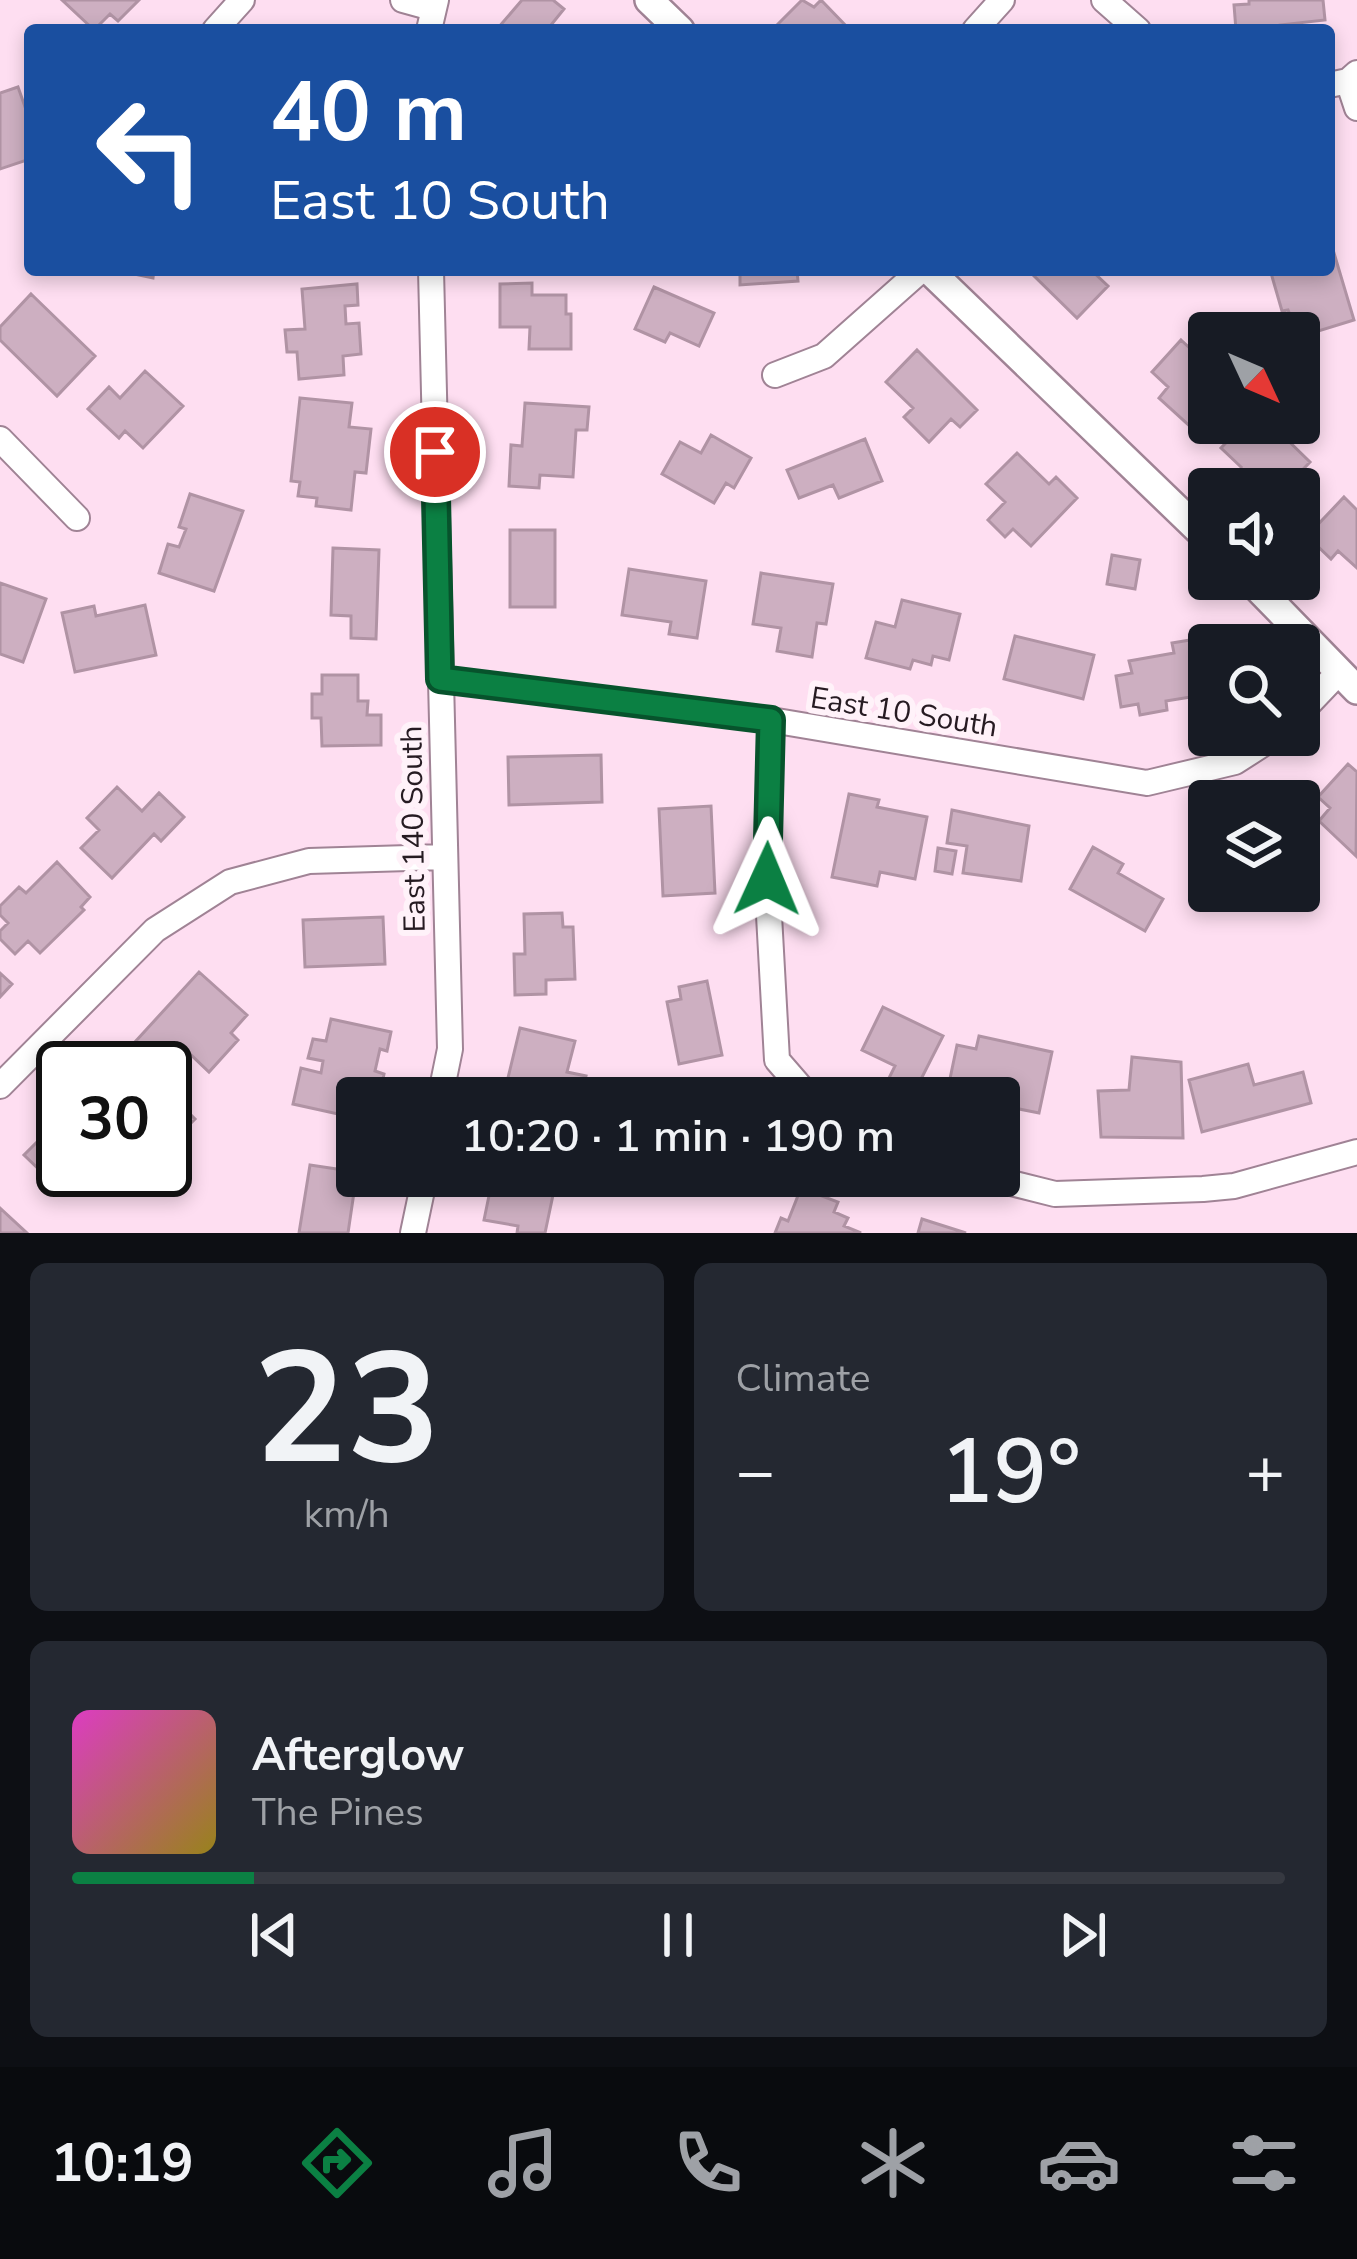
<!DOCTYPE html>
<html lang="en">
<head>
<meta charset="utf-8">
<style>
	:root { --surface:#171b24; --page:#242831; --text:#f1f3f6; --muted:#9ea1a6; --line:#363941; --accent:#0b8043 }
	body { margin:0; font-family:"Nunito Sans",sans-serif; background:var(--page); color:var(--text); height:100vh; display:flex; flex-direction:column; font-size:45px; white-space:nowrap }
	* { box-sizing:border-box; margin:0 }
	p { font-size:39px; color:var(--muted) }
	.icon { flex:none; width:66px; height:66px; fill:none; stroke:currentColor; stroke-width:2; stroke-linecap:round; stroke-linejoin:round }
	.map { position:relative; height:1233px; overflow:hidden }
	.side { display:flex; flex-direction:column; gap:30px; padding:30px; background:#0d0f14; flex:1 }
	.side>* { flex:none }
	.guide { position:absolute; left:24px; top:24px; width:1311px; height:252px; border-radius:12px; box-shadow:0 6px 18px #0003; background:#1a4fa0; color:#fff; overflow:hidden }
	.needle { width:78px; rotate:134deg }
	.fabs { position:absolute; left:1188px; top:312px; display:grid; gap:24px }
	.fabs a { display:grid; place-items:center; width:132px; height:132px; border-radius:12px; background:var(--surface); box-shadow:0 6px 18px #0003; font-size:60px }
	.speed { position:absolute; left:36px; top:1041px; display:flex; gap:24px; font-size:60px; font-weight:700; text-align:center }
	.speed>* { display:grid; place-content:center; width:156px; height:156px; border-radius:50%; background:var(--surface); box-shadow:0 6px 18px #0003; line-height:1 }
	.speed .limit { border:6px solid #111; border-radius:18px; background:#fff; color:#111 }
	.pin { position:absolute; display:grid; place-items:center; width:102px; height:102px; color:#fff; margin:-51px; border:6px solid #fff; border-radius:50%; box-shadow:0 3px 12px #0007 }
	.me { position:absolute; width:132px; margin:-66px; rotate:1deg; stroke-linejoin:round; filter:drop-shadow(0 0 9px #0008) }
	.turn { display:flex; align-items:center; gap:42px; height:252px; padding:0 48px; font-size:54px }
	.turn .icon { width:156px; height:156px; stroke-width:2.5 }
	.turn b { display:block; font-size:84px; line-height:102px }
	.big { font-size:90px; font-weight:600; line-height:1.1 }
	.side .card { flex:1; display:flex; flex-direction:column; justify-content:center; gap:18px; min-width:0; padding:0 42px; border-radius:18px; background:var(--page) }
	.side .dial { align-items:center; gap:0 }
	.dial b { font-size:156px; line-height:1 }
	.song { display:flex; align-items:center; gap:36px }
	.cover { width:144px; height:144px; border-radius:18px; background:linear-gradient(135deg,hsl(310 70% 55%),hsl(50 70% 35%)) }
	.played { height:12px; border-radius:6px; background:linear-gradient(90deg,var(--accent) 15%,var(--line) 15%) }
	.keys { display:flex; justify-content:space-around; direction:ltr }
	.heat { display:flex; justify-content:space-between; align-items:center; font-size:66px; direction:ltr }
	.side .tiles { flex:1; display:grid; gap:30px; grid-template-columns:1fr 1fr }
	.card:last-child { grid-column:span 2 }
	.trip { position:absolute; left:336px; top:1077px; width:684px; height:120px; border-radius:12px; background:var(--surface); box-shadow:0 6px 18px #0003; font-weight:600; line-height:120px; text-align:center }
	.tab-bar { display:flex; height:192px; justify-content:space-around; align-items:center; background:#090b0e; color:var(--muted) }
	.tab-bar .icon { width:84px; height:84px }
	.tab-bar .current { color:var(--accent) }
	.tab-bar b { font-size:54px; color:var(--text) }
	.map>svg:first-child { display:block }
</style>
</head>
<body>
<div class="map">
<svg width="1357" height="1233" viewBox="0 0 1357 1233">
	<rect width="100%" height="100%" fill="#fedef1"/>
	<path fill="#cdafc1" stroke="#b093a4" stroke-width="3" d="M62,0H139L118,21L110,14L94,30Z
		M522,0H553L564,9L547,30H500L498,28Z
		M802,0L814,7L821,0L850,30H776L774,28Z
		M1249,0H1323L1325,20L1280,25V30H1236L1234,5L1249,4Z
		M18,87L30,121V159L0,169V93Z
		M1334,253L1354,320L1299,337L1288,310L1282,311L1271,273L1329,270V255Z
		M115,270H154L153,278Z
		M740,270H797L798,281L740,285Z
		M1028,270H1091L1108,286L1077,318Z
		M532,283V295H566V314H571V349H529L530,327H500V284Z
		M357,284L358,305L345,306L346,324L359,323L361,354L343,356L344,375L299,379L297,352H287L285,330L305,329L302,289Z
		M654,287L714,313L699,346L670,333L665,342L635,329Z
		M31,294L95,356L57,396L0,340V327Z
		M1181,340L1209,366V391L1204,396L1209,409L1192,428L1159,398L1168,387L1152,372Z
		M917,350L977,410L960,427L951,419L929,442L904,417L913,408L886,382Z
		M145,371L183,406L143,448L125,431L119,438L88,409L109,387L120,398Z
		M300,398L352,403L349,427L371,429L366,473L355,472L351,510L316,506L317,498L298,496L300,482L291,481Z
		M525,403L589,407L587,430H576L573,477L540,475L539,488L509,486L511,445L522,446Z
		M1245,423H1270L1310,462L1284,489H1252L1235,473L1241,467L1221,448Z
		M711,435L751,458L734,488L726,483L714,503L662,474L680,442L701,453Z
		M865,439L882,481L839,498L833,485L799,498L787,470Z
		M1017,453L1049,484L1056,477L1077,498L1031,546L1013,529L1005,537L988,520L1005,502L986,484Z
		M190,494L243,511L214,591L159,573L168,544L179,547L186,529L179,527Z
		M1344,497L1357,510V568L1338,551L1331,559L1307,536Z
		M510,530H555V607H510Z
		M333,548L379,550L376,639L351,638V616L331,615Z
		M1112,555L1140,560L1135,589L1107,584Z
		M629,569L706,581L697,638L669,634L671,622L622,615Z
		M761,573L833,584L826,624L817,623L812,657L777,651L781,628L753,624Z
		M0,583L46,599L23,662L0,654Z
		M902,600L960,614L949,660L933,656L931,665L913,660L910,669L866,658L876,622L895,627Z
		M145,605L156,655L75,672L62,613L94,606L96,616Z
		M1232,633L1234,645H1209V694L1166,701L1167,710L1140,715L1138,704L1121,707L1116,676L1132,673L1129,661L1174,653L1172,643Z
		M1015,636L1094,655L1083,699L1004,679Z
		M322,675H358V701H368L367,715H381V745L322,746L321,718H312V694H322Z
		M601,755L602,802L509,805L508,757Z
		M1348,764L1357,772L1356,856L1319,821L1330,808L1318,797Z
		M117,787L142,811L159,793L184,817L161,841L154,834L112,878L81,848L99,830L87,818Z
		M849,794L879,800L877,807L927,817L915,879L880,872L877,886L832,877Z
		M711,806L715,893L663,896L659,809Z
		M952,810L1029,826L1021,881L963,873L967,846L947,843Z
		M1093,847L1123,864L1118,873L1163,899L1145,931L1070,889Z
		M938,848L956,851L952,874L935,871Z
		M57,862L90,897L81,907L84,910L40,953L28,941L15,954L0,939V931L8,923L0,915V906L19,887L26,893Z
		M562,913L563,927H573L575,979L546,980V994L515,995L514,954H525L524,914Z
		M383,917L385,964L305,967L303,920Z
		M199,972L247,1015L231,1033L238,1040L209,1072L191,1055L165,1084V1068H138L124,1054Z
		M0,973L12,984L0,997Z
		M707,981L722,1055L679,1064L667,1002L681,999L679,987Z
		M883,1007L943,1036L915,1091L889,1078L895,1066L862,1050Z
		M331,1019L391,1032L387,1051L380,1049L375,1071L384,1074L379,1098L343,1090L338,1114L293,1104L301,1068L321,1073L323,1061L308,1058L313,1039L326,1041Z
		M520,1028L575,1041L567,1072L586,1076L580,1098H537L539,1090L507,1082Z
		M979,1036L1052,1052L1039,1113L999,1105V1098H946L957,1045L976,1049Z
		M1132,1057L1181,1062L1183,1138L1101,1137L1098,1091L1129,1090Z
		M1248,1064L1254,1085L1303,1072L1311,1103L1202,1132L1189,1080Z
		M169,1093L195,1119L172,1142L165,1135V1098Z
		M46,1133L55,1141L63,1133V1170H100L81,1190L63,1172L52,1182L24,1155Z
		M310,1165L357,1172L348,1233H299Z
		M502,1176H557L545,1233H517L518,1226L484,1220L491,1186L500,1188Z
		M801,1188L838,1202L834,1212L848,1218L844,1226L861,1233H775L781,1218L788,1221Z
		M0,1208L27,1233H0Z
		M922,1219L966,1233H918Z"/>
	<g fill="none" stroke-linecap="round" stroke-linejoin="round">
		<g stroke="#a08395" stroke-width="28">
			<path id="minor" d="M403,0L432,8
				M1104,0L1138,30
				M215,30L242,0
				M429,30L436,0
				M975,30L1002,0
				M1348,81L1357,108
				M1329,85L1348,81L1357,73
				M431,270L450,1049L440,1098
				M775,375L824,356L921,270
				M0,439L77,518
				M440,679L771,720L1147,783L1235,762L1277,735
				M1299,714L1339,672
				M771,720L767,879L777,1060L810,1098
				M0,1086L155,930L230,882L309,861L442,857
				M983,1176L1055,1194L1203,1189L1234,1186L1357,1152
				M413,1233L425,1176"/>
		</g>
		<g stroke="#a08395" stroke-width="32">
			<path id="tertiary" d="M649,0L680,30
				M929,270L1209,540
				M1249,579L1357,690"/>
		</g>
		<use href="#minor" stroke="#fff" stroke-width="24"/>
		<use href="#tertiary" stroke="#fff" stroke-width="27"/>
	</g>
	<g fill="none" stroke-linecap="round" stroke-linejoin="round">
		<g stroke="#07532c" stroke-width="30">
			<path id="route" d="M435,452L440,679L771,720L767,879"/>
		</g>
		<use href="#route" stroke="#0b8043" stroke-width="21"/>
	</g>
	<g text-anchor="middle" stroke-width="12" stroke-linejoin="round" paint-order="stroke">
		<g font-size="30" fill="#261b22" stroke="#fff2f9">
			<text transform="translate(904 712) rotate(9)" y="10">East 10 South</text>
			<text transform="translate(413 829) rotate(-91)" y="10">East 140 South</text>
		</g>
	</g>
</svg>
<div class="fabs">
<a><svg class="needle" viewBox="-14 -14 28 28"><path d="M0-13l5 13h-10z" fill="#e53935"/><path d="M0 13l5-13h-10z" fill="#9ea1a6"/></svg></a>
<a><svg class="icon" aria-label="sound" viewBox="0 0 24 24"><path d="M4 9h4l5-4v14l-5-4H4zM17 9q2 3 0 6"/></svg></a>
<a><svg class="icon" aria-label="search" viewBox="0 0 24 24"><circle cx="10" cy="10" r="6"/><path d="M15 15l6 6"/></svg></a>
<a><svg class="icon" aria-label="layers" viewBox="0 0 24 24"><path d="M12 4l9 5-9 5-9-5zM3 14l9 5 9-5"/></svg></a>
</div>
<div class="speed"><div class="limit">30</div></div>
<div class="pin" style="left:435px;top:452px;background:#d93025"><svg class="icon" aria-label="arrive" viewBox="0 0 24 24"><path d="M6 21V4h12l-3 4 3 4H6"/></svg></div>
<svg class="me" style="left:767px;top:879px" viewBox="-20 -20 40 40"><path d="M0-17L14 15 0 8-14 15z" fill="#0b8043" stroke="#fff" stroke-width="4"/></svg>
<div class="trip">10:20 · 1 min · 190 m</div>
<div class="guide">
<div class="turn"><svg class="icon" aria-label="left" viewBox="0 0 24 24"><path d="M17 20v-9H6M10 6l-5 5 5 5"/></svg><div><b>40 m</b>East 10 South</div></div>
</div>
</div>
<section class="side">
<div class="tiles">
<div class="card dial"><b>23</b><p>km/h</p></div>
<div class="card"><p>Climate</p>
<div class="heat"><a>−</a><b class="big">19°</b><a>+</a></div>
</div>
<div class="card">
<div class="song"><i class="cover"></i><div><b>Afterglow</b><p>The Pines</p></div></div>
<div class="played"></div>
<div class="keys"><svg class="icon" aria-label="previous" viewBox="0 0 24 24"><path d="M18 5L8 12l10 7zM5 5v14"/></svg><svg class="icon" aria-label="pause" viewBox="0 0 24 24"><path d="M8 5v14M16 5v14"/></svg><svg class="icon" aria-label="next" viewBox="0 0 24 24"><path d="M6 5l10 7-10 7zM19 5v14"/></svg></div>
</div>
</div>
</section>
<nav class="tab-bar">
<b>10:19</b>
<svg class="icon current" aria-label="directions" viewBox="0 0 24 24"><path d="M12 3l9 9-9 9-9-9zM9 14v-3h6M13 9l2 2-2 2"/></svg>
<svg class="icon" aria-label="music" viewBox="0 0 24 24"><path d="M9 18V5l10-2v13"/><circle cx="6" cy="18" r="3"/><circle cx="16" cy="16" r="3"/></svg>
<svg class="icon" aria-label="phone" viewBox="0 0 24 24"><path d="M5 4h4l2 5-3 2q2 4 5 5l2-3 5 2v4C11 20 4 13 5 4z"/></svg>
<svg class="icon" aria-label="climate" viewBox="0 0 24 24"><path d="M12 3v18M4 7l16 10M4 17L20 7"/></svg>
<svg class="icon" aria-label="car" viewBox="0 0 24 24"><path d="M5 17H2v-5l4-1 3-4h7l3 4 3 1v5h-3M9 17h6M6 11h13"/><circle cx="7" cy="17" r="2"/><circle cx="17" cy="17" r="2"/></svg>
<svg class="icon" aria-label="filters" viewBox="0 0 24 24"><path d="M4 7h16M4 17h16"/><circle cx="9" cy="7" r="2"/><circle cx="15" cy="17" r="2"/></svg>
</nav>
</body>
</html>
